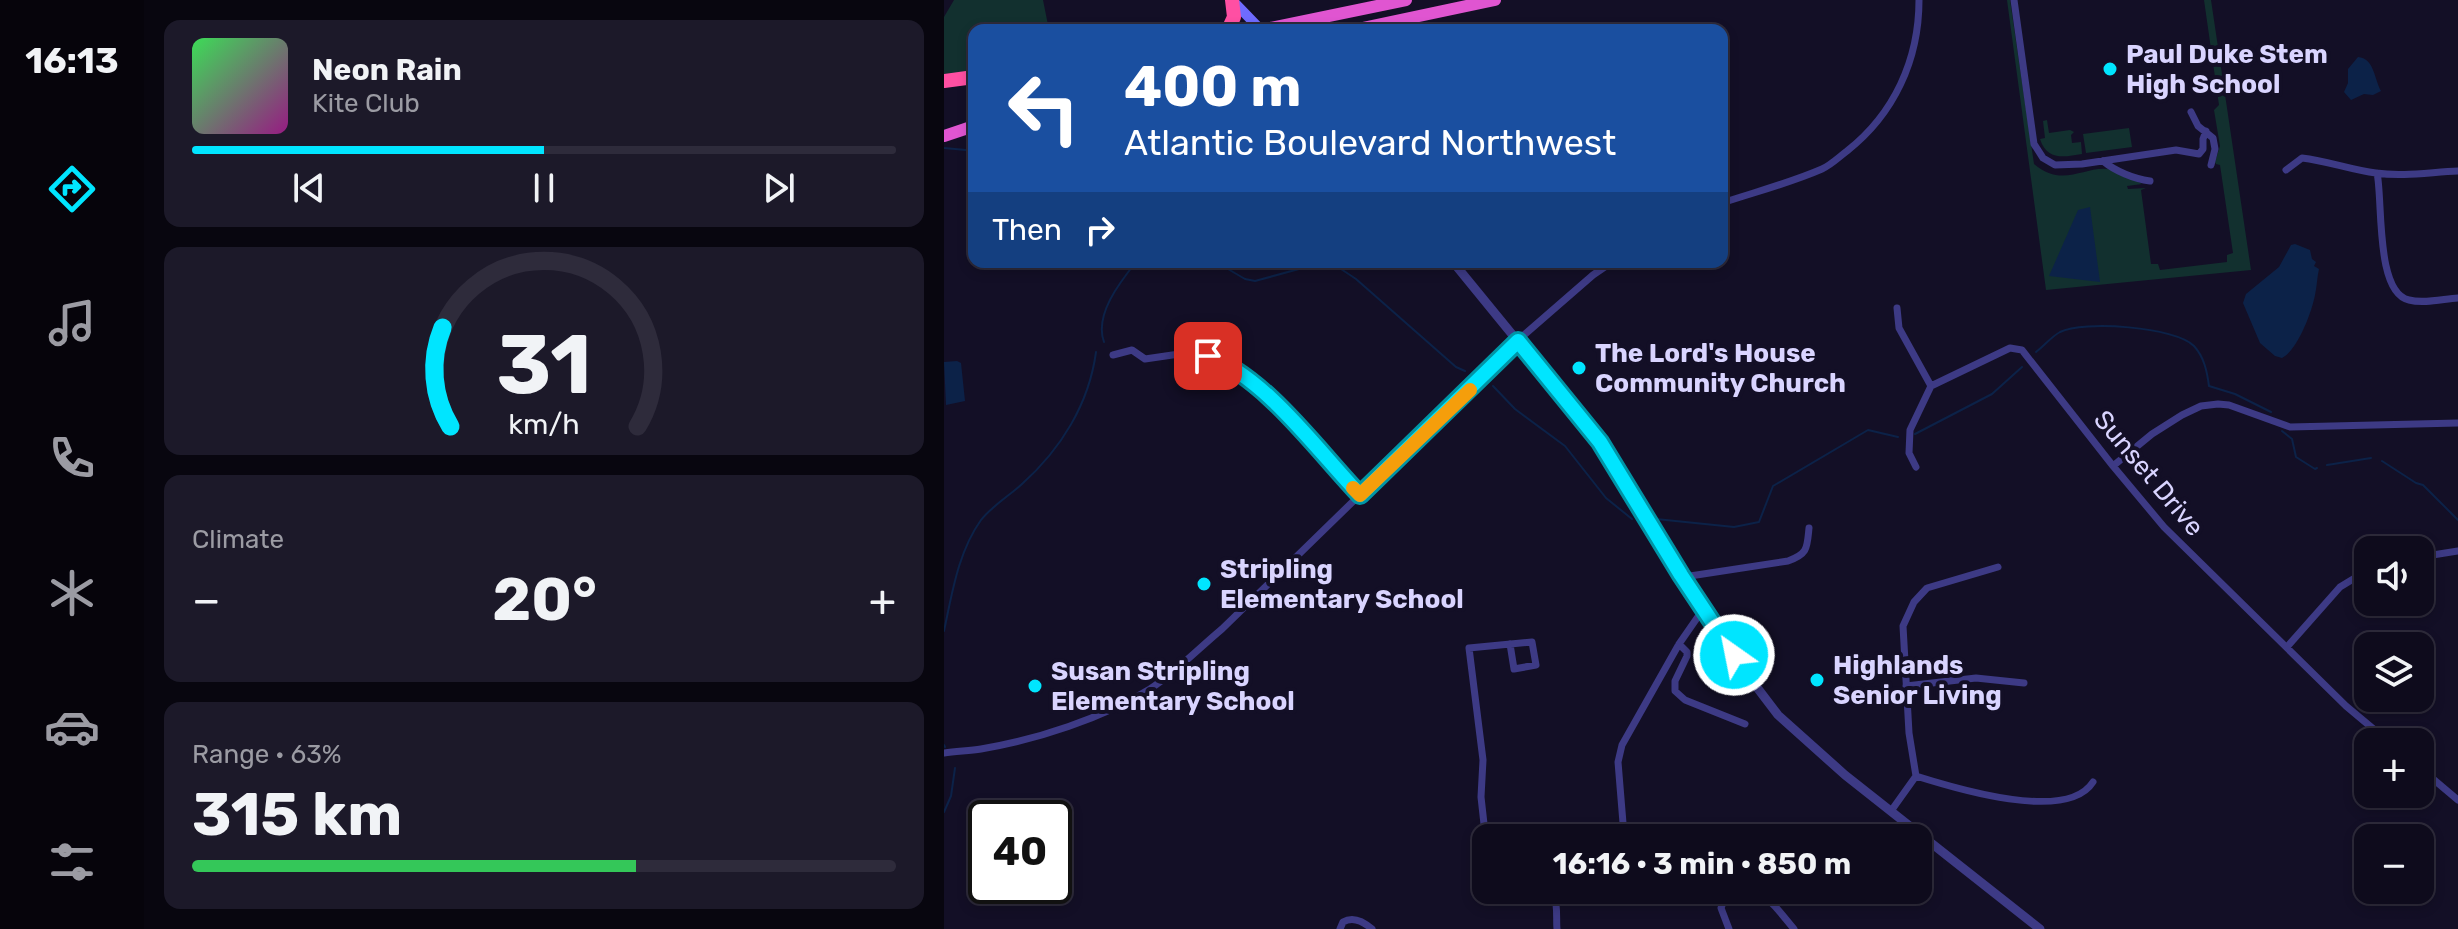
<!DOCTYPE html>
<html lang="en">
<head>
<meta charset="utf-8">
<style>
	:root { --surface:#0e0b1c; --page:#1c1929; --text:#f1f3f6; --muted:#9b9ba3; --line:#2e2b3b; --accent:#00e5ff }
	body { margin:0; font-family:Rubik,sans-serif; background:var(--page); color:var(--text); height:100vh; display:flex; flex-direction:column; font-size:30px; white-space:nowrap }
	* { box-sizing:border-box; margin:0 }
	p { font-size:26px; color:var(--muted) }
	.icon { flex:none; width:44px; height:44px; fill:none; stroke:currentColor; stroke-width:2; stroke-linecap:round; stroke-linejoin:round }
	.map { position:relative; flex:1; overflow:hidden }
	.drawer { display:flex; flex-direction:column; gap:20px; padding:20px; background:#08060f; width:800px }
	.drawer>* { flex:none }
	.guide { position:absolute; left:24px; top:24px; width:760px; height:244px; border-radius:16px; box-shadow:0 4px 12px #0003,0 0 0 2px var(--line); background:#1a4fa0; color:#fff; overflow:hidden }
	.buttons { position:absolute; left:1410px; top:536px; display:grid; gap:16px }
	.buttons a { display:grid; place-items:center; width:80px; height:80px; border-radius:16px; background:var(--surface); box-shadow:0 4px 12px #0003,0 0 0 2px var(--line); font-size:40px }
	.speed { position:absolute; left:24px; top:800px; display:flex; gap:16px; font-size:40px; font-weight:700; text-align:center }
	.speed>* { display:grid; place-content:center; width:104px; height:104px; border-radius:50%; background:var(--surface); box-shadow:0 4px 12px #0003,0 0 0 2px var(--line); line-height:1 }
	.speed .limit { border:4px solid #111; border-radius:12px; background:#fff; color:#111 }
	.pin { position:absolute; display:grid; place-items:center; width:68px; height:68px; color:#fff; margin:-34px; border-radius:16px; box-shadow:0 4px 12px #0006 }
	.me { position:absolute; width:88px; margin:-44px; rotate:327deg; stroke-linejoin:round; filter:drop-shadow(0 0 6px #0008) }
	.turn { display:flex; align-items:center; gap:28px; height:168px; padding:0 24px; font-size:36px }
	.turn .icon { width:104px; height:104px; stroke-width:2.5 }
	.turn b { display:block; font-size:56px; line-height:68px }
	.then { display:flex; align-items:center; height:76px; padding:0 24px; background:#0003; gap:16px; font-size:30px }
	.big { font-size:60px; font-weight:700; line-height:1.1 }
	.drawer .card { flex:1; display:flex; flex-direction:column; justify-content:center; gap:12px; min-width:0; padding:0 28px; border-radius:16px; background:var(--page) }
	.drawer .dial { align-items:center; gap:0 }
	.dial svg { height:208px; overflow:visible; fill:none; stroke:var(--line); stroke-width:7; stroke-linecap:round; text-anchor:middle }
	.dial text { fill:var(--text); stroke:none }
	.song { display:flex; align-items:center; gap:24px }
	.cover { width:96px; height:96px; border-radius:12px; background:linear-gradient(135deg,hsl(130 70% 55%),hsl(310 70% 35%)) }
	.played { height:8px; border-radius:4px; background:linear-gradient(90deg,var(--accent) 50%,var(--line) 50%) }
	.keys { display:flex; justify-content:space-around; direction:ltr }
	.heat { display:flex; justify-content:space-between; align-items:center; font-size:44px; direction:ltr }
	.charge { height:12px; border-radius:6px; background:linear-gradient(90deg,#34c759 63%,var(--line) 0) }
	.trip { position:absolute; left:528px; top:824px; width:460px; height:80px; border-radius:16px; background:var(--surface); box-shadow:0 4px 12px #0003,0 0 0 2px var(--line); font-weight:700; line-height:80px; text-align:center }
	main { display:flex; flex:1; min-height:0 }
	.dock { display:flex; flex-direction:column; width:144px; justify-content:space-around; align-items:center; background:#06040b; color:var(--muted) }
	.dock .icon { width:56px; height:56px }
	.dock .active { color:var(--accent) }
	.dock b { font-size:36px; color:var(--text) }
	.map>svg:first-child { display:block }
</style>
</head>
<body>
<main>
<nav class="dock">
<b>16:13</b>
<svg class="icon active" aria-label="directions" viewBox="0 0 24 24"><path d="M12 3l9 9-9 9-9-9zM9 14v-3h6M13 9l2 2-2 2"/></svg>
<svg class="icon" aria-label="music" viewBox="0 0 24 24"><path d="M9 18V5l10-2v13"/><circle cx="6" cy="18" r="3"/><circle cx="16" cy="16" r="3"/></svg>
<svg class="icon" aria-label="phone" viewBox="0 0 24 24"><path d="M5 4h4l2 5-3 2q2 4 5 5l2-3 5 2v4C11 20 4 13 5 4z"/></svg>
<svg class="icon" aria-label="climate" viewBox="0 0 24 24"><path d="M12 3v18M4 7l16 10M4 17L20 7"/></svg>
<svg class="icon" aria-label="car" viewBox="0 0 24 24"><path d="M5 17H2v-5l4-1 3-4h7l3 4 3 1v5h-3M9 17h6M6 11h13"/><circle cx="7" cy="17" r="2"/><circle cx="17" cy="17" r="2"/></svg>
<svg class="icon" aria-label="filters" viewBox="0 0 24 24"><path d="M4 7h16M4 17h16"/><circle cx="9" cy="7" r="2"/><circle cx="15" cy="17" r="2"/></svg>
</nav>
<section class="drawer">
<div class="card">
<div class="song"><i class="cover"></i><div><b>Neon Rain</b><p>Kite Club</p></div></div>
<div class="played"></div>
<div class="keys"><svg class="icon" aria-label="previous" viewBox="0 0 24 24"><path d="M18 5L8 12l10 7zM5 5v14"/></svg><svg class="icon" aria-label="pause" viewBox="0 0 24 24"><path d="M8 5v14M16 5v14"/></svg><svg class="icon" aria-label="next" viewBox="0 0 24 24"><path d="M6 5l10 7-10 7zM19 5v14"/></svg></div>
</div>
<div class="card dial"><svg viewBox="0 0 100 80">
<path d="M14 69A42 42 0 1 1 86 69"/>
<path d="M14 69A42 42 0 0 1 11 31" stroke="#00e5ff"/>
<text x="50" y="56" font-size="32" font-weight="700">31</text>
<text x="50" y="72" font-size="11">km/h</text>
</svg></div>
<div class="card"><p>Climate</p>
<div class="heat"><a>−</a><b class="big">20°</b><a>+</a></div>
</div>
<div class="card"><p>Range · 63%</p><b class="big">315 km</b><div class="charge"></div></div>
</section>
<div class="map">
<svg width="1514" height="929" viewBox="0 0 1514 929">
	<rect width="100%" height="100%" fill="#130f26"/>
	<path fill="#12302f" d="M10,0H99L105,30H30V72L0,76V17Z
		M1063,0H1066L1090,164C1120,190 1143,163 1169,170C1179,173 1189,180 1198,184L1183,186L1184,189L1202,188L1197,190L1207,264H1214L1216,270L1283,262V255L1289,253L1276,165L1272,164L1271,162L1276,146L1270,110L1275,105L1260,0H1267L1307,270L1102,290Z
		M1103,120L1105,133L1126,130L1130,132L1127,135L1128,143L1137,142L1138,154C1120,157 1103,161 1096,139L1101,138L1099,121Z
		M1185,128L1188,147L1142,153L1139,134Z"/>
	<path fill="#0c2248" d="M1414,57C1430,58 1430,78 1437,91L1429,95L1420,94L1407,100L1400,92L1404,83V69Z
		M1146,207L1156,282L1105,276L1134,210Z
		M1351,244L1366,250L1368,259L1372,262L1370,266L1375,269C1373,277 1373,286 1371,295C1368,312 1353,351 1338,358L1331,356L1316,343L1299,303L1302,294L1335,267L1347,245Z
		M13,361L17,363L21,401L2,405L0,362Z"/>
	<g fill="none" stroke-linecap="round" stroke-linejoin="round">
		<path stroke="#0c2248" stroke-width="2" d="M0,148L22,150L30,146
			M272,262L301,279L311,281L377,263L394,267L412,279L512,367L521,371
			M160,342C150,315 176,282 192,262
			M1092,352C1100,346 1107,337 1116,332C1139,320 1232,327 1250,346C1260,357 1263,371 1265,386L1291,394L1327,412
			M549,386L571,409L621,446L662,498L688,519
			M1338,431L1348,439L1352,457L1371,469L1373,468
			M971,434L1048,394L1078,367
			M1438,461L1472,483L1479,485L1514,520
			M1383,465L1427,458
			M712,519L790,527L815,522L829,486L924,430L954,437
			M0,631C8,594 14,552 37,520C48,506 65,496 78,484C117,449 145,404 152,352
			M0,745L1,747
			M0,812L7,796L11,768"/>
		<path stroke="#3d3a85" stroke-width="7" d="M1070,0L1090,144L1099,158L1111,165L1138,164L1232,150L1255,154L1259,149V139L1262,131
			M1247,112L1254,126L1269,138L1271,149L1267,165
			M1159,161C1171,171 1190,179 1206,181
			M1342,170L1358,158C1384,161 1407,170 1432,173C1459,177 1487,172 1514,171
			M1433,173C1439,199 1431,293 1465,300C1480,304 1499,299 1514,298
			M778,203C811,192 846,183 878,169C887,165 895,157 903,151C950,114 975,60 975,0
			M953,308L955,328L987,386
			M169,355L188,350L201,359L242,353L264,356L282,363L300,374L377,450L416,495
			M1169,466L1208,434L1238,415L1257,406L1274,404L1285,405L1346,427L1514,423
			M972,467L965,453L966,430L987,386L1066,348L1078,350L1169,466L1220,527L1402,706L1445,742
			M1476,557L1514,551
			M737,575L746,576L844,561C864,554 863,548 865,528
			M735,644L743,652V656L731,681V691L741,700L801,724
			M1343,647L1396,587L1424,570
			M962,686L1032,678L1080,683
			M0,753C12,751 25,751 37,749C92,740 159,718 206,689C232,672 254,649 278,629L580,335L649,275L668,262
			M1476,768L1514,800
			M972,776C1010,788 1123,823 1149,782
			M947,811L972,776L965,733L959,626L970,602L983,588L1054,567
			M630,838L670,833L679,823L674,762L678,745L735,644L760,608
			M542,842L537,797L539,760L525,648L588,642L592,665L570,669L566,644
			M547,890C560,898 602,882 610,896C614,904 612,920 613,929
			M396,929L399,922C409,916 420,922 428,929
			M785,929L777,908L780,900C818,882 827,902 850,929"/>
		<path stroke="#3d3a85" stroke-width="9" d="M509,262L656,442L737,575L802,673L834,715L901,775L1096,929"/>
		<path stroke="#6f6bff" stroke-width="10" d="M288,0L317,30"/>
		<path stroke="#e055d1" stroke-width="12" d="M317,30L462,0
			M409,30L551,0
			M0,136L30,126"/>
		<path stroke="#ff4fa3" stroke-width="14" d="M284,30L290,17L288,0
			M0,81L30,77"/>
	</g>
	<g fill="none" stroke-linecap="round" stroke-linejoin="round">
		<g stroke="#0095a6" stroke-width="20">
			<path id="route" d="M264,356C322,378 373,450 416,495L574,341L656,442L737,575L790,655"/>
		</g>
		<use href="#route" stroke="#00e5ff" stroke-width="14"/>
		<path stroke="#f59e0b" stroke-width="14" d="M409,488L416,495L526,390"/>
	</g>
	<g fill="#00e5ff" stroke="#130f26" stroke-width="3">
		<circle cx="1166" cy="69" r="8"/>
		<circle cx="635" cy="368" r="8"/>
		<circle cx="260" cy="584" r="8"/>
		<circle cx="873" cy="680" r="8"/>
		<circle cx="91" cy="686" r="8"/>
	</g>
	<g text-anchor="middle" stroke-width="8" stroke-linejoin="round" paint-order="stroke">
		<g font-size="26" font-weight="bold" fill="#d9d4ff" stroke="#130f26" text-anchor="start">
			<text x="1182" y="63">Paul Duke Stem<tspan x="1182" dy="30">High School</tspan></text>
			<text x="651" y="362">The Lord's House<tspan x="651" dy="30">Community Church</tspan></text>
			<text x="276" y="578">Stripling<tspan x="276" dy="30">Elementary School</tspan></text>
			<text x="889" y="674">Highlands<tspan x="889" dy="30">Senior Living</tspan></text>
			<text x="107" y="680">Susan Stripling<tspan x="107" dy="30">Elementary School</tspan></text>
		</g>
		<g font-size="26" fill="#d9d4ff" stroke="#130f26">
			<text transform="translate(1205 473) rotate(50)" y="9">Sunset Drive</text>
		</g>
	</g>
</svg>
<div class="buttons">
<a><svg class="icon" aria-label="sound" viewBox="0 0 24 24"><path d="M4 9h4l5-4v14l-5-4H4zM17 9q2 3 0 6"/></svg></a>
<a><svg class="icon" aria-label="layers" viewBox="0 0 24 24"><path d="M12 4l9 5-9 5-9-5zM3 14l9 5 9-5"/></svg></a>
<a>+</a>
<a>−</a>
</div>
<div class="speed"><div class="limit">40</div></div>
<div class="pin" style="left:264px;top:356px;background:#d93025"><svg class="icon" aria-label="arrive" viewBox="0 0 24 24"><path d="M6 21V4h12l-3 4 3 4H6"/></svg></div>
<svg class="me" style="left:790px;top:655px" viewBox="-20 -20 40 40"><circle r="17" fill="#00e5ff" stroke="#fff" stroke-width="3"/><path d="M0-11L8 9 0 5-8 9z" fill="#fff"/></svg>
<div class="trip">16:16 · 3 min · 850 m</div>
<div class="guide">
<div class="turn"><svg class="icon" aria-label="left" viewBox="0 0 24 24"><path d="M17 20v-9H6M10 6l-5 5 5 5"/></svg><div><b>400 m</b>Atlantic Boulevard Northwest</div></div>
<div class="then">Then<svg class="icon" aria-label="right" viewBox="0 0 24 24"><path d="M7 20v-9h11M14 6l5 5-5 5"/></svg></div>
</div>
</div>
</main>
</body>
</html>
